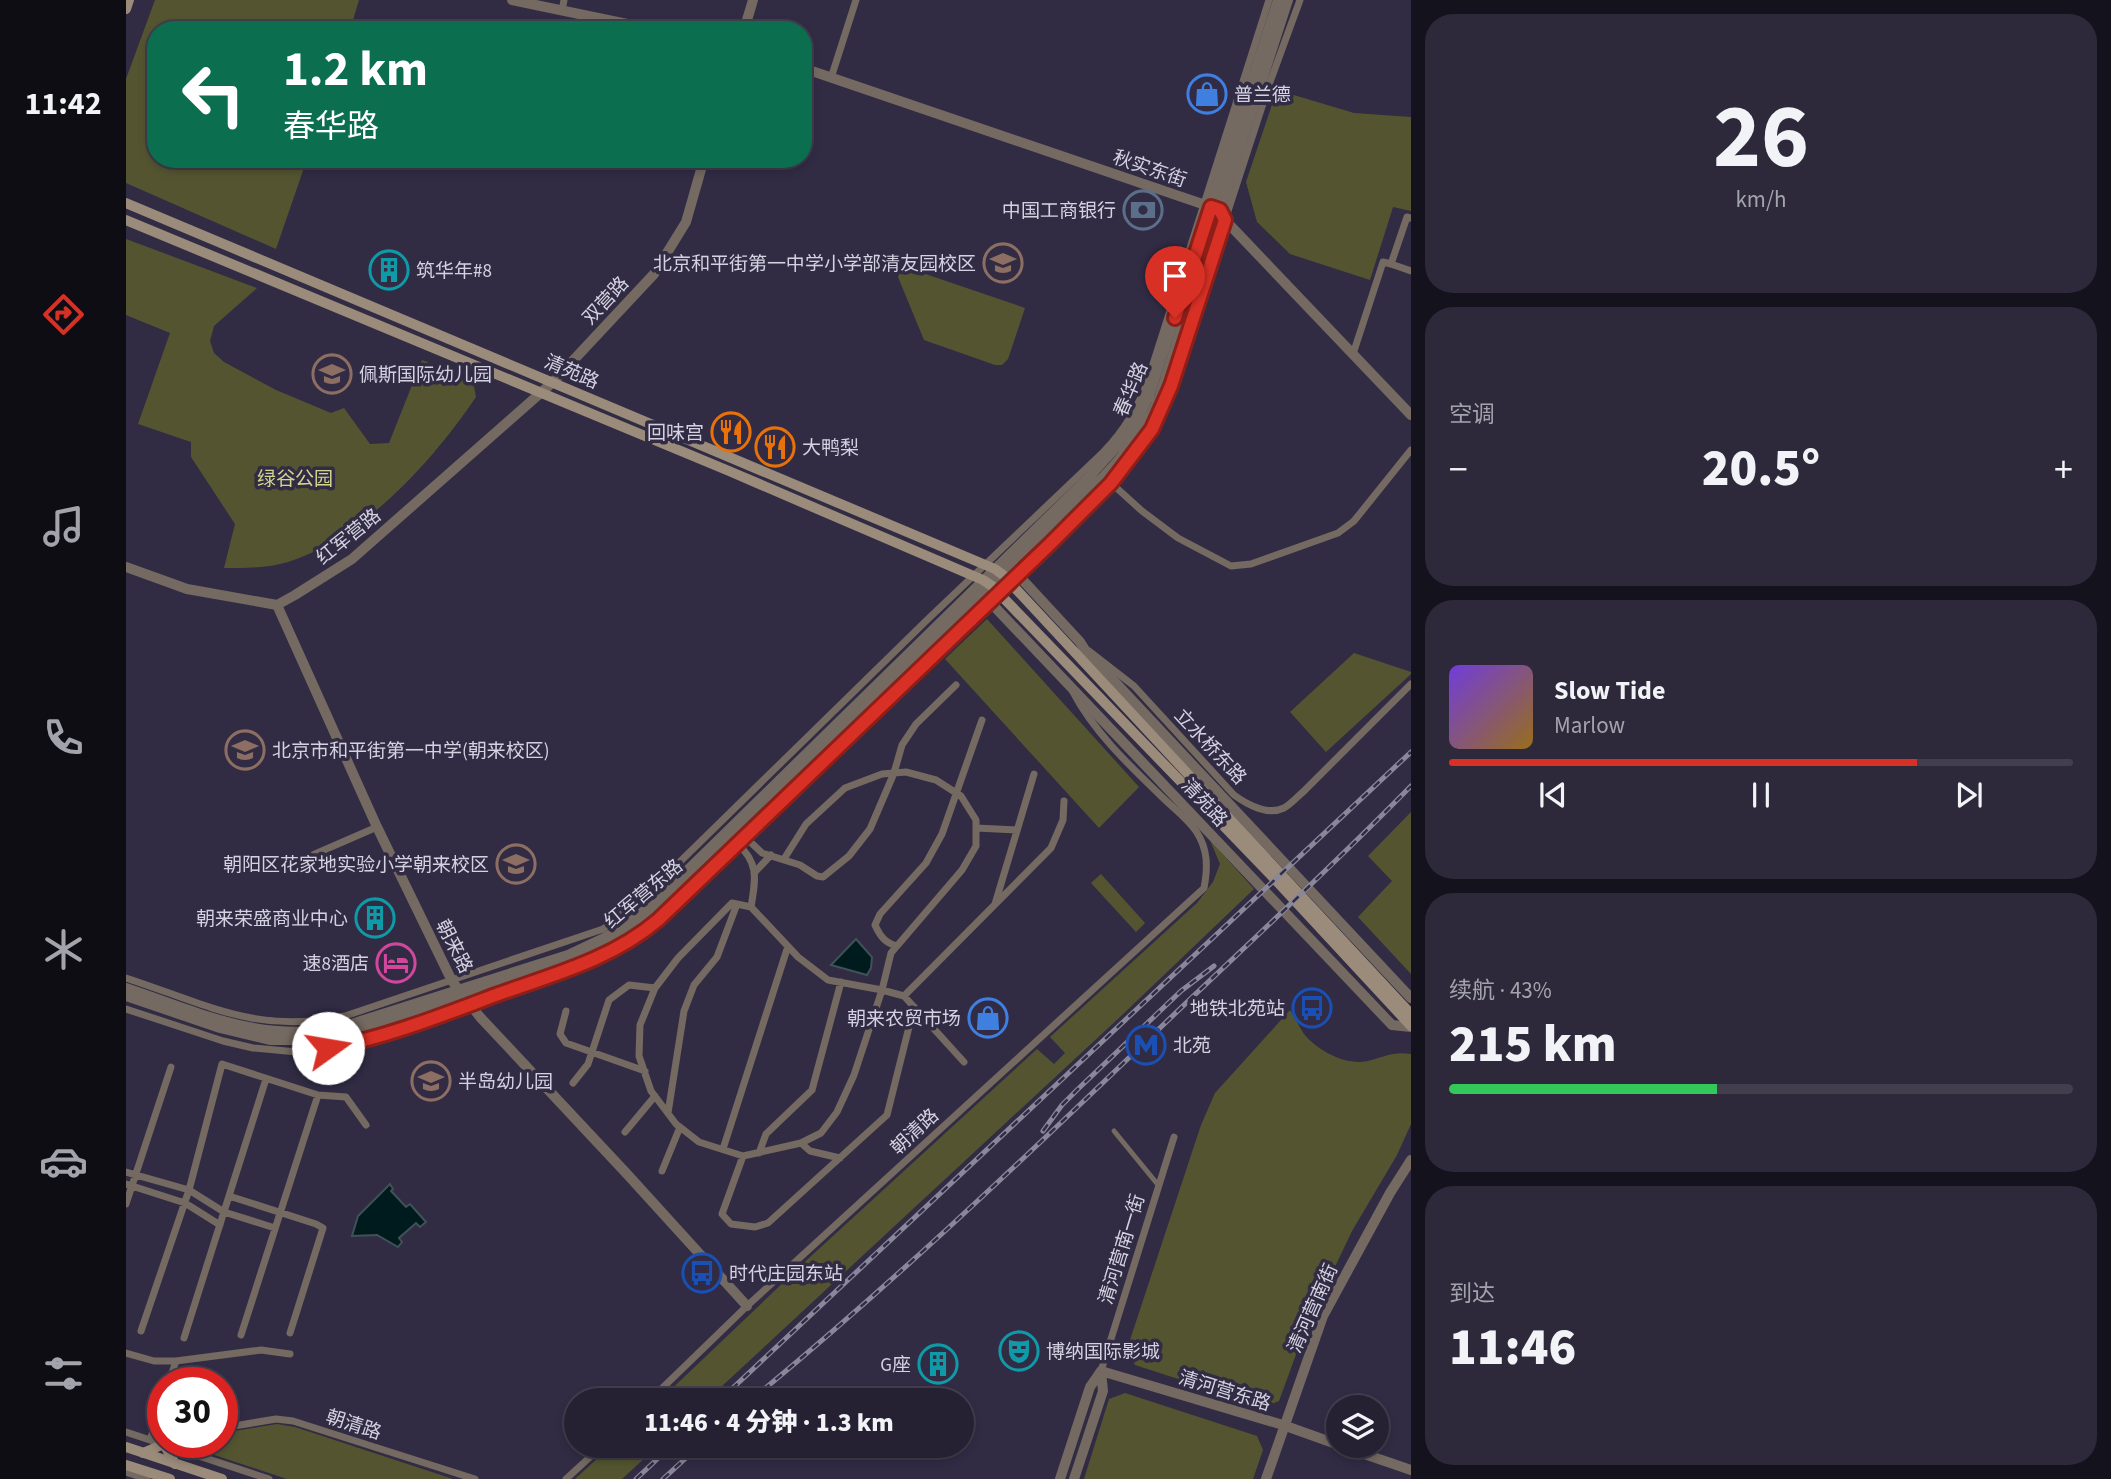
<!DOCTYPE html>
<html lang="zh">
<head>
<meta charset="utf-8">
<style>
	:root { --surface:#252133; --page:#2d293b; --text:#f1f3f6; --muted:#a3a3ac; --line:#423e4e; --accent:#d93025 }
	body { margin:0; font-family:"Source Sans 3","Noto Sans SC",sans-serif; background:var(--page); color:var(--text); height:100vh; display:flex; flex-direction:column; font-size:26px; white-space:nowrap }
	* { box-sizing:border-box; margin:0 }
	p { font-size:23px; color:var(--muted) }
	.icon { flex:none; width:38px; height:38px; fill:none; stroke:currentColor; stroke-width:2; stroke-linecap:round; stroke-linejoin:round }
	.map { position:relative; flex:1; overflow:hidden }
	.panel { display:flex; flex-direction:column; gap:14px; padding:14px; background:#14121c; width:700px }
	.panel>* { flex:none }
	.top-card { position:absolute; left:21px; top:21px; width:665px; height:147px; border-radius:28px; box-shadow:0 4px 10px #0003,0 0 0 2px var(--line); background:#0b6e4f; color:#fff; overflow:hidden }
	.fabs { position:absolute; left:1200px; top:1395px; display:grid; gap:14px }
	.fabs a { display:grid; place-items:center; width:63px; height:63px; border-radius:50%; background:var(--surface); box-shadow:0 4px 10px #0003,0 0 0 2px var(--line); font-size:35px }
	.speed { position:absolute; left:21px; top:1367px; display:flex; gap:14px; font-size:35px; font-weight:700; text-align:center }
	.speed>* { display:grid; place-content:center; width:91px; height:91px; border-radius:50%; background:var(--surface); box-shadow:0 4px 10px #0003,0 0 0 2px var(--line); line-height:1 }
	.speed .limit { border:10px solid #d22; background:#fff; color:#111 }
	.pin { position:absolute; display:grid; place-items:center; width:60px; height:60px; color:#fff; margin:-72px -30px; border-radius:50% 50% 50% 0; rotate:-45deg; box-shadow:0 0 7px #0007 }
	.pin .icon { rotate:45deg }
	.me { position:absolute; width:77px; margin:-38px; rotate:77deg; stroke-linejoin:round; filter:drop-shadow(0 0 5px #0008) }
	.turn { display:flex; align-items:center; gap:24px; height:147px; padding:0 21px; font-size:32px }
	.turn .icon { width:91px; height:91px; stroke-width:2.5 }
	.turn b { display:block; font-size:49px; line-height:60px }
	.big { font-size:52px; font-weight:800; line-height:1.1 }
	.panel .tile { flex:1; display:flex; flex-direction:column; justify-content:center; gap:10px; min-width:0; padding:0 24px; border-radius:28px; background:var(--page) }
	.panel .dial { align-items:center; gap:0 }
	.dial b { font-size:91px; line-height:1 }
	.song { display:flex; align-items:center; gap:21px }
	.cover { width:84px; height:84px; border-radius:10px; background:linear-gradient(135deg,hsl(260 70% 55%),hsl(40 70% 35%)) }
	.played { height:7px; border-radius:4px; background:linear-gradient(90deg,var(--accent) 75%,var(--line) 75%) }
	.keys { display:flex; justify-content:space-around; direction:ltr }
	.heat { display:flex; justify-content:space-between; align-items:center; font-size:38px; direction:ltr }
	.charge { height:10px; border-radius:5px; background:linear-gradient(90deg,#34c759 43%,var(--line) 0) }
	.trip { position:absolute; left:438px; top:1388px; width:410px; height:70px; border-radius:35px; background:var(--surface); box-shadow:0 4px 10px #0003,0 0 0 2px var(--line); font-weight:800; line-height:70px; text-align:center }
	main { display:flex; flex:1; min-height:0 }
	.menu { display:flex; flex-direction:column; width:126px; justify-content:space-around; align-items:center; background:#0f0d14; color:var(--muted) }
	.menu .icon { width:49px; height:49px }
	.menu .on { color:var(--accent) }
	.menu b { font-size:32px; color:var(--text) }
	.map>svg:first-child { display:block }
</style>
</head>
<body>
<main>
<nav class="menu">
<b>11:42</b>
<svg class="icon on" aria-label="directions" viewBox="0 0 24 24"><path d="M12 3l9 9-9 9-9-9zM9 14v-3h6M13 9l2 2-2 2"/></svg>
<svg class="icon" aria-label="music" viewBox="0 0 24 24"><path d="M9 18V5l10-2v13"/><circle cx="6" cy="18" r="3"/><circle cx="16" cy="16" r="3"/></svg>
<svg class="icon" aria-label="phone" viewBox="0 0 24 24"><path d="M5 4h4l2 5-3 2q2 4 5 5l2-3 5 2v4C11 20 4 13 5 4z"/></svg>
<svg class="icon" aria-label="climate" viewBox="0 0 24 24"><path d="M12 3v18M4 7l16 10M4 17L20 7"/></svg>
<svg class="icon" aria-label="car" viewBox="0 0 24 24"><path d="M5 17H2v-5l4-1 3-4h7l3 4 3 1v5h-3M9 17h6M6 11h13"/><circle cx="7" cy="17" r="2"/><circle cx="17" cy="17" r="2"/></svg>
<svg class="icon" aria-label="filters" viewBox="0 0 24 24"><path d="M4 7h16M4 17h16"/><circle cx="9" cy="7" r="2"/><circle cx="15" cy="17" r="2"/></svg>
</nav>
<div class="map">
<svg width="1285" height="1479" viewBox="0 0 1285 1479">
	<rect width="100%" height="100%" fill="#312c44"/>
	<path fill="#545530" d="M29,0H233L224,30H30V159H181L150,249L0,183V79Z
		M1151,90L1228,113L1285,117V211L1267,207L1244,280L1164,254L1131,222L1120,182Z
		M0,239L131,288L88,326L84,341L88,353L98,362L150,390L205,413L218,408L244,444L263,443L296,360L347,381L350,397C307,461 237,538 162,562C143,568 118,568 98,568L109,524L65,457V442L12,424L44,333L0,315Z
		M776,266L899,308L882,359L876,365H869L798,340L772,277Z
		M861,619L1013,787L973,828L819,659Z
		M1228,653L1285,672V674L1200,752L1164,712Z
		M1285,812V974L1232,917L1266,881L1242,856Z
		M1084,840L1128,889L994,1017L581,1400H534L683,1258L911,1049L928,1064L939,1053L924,1037L1071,903L1087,882L1094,864Z
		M975,874L1019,923L1010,932L965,883Z
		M1164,1010C1169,1017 1173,1027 1178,1034C1192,1051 1220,1066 1242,1061C1257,1057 1268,1051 1285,1054V1124L1271,1155L1226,1231L1198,1290L1172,1349L1153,1401L1139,1407L1009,1365L1001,1349L1075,1125L1089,1093Z
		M999,1393L1131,1436L1137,1450L1127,1479H958L983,1399Z
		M151,1424L169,1427L327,1479H161L58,1445V1442H96V1433Z
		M485,1446H532L496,1479H449Z"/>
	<path fill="#001b1e" stroke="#405258" stroke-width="2" d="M730,939L746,957L745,968L741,975L705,965Z
		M264,1184L267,1189L265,1191L280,1207L284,1204L300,1222L294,1227L290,1223L273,1238L276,1242L272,1247L251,1235L226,1236L232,1216Z"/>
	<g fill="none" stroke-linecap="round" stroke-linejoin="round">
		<path stroke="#746a61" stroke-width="5" d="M988,1131L1033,1186"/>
		<path stroke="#746a61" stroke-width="7" d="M436,11L438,0
			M705,78L730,0
			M1265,264L1285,271
			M1227,354L1257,262L1265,264L1281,217L1285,218
			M983,481L1016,511L1052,538L1105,566L1125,564L1212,533L1228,521L1285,450
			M963,651L1008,686L1108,795C1122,805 1141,816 1158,808C1165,804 1171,797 1177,792L1285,684
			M850,828L891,830
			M617,835L636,853L674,865L691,876L697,877L723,856L744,829L768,773L776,745L790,724L830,685
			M610,842C633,863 630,877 625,907L672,957L702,980L756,990L778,996L838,1062
			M166,864L251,827
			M628,873L645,855
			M869,904L908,774
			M625,907L606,903L552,958L529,988L514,1025L513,1056L525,1091L550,1124L573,1142L617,1156L675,1143L695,1133L711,1112L728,1075L756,990L765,953L836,870L850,846V820L835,796L810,780L780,772L756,774L719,788L680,824L658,859
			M771,946C759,943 754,936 749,925L754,914L800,863L816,834L856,720
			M0,978C80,1004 132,1035 219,1016L477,929L521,894L801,620L969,460C992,439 1008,415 1020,386L1143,0
			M778,996L925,848L937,820L938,801
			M0,1009L97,1041L127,1048L171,1052L187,1051L238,1040L463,963L500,943L532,920L925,543C974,494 1020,451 1045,386L1144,82L1174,0
			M440,1011L434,1034L440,1043L519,1071
			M447,1083L462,1064L483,1000L503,985L529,988
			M542,1113L558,1011L568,985L591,957L611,904
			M499,1132L529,1096
			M675,1143L684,1151L714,1158
			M597,1149L662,946
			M633,1153L640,1134L686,1090L715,982
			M617,1156L596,1214L605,1224L629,1227L642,1223L761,1115L788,1007
			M536,1171L554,1127
			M0,1172L63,1190L98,1212L149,1228
			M0,1184L59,1203L94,1225
			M103,1196L190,1224L197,1228L164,1333
			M0,1204L45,1067
			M15,1331L63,1190L96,1064L192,1095L220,1097L240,1125
			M115,1335L192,1095
			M58,1338L140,1079
			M0,1353L28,1361H50L135,1350L164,1354
			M975,1371L1048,1137
			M43,1382L50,1361
			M524,1400L621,1306L1078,888C1082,867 1082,849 1070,831C1061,818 1046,807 1035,796C1003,765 968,732 947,692
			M96,1428L150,1419L167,1421L349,1479
			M0,1432L143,1479
			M24,1440L37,1402
			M0,1472L21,1479
			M440,1479L476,1446"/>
		<path stroke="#746a61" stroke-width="10" d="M386,0L530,30
			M618,30L627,0
			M677,68L1094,210L1099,220L1285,415
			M0,567L61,589L151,605L169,595L226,559L427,382L528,274L560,222L578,159
			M877,575H892L954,642L959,650L1285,998
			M866,586L865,603L1266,1025L1285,1027
			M151,605L251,827L326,981L354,1017L501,1174L621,1306
			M0,988C74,1013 138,1045 219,1026L442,955L478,938L503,923L531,900L964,476L1005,431L1023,396L1152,0
			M0,996L94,1028L144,1040H191L221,1035L445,961L480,947L508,929L536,905L978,476C1001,452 1020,428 1033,398L1162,0
			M975,1371L1157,1425L1213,1445
			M1215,1446L1285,1470
			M934,1479L964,1387L975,1371
			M948,1479L977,1391L975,1371
			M1140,1479L1197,1316L1264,1193L1285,1160"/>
		<path stroke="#9a8b7b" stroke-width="10" d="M0,9L3,0
			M0,203L869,569L877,575L1285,1014
			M0,220L603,471L857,580L866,586L1144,874L1285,1026
			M0,1447L96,1479
			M17,1453L38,1444L49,1464
			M0,1465L44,1479"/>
		<g stroke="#8a879a" stroke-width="5">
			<path id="rail" d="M917,1131L936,1105L952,1089L1055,991L1088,966
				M594,1400L1285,752
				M625,1400C759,1290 885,1171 1010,1051C1102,962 1196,877 1285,786
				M510,1479L545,1446
				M537,1479L573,1446"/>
		</g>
		<use href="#rail" stroke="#312c44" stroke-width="2.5" stroke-dasharray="8" stroke-linecap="butt"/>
	</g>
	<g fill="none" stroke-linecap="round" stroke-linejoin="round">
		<g stroke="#8d1f18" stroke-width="18">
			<path id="route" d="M202,1048C258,1038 314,1016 367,996C425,975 485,960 532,920L925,543L985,483L1026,429L1045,386L1099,220L1094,210L1085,207L1049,318"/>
		</g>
		<use href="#route" stroke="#d93025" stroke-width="12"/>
	</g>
	<defs>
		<g id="shop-ring" transform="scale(2.0125)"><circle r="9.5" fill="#312c44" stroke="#3f7fe0" stroke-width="1.5"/><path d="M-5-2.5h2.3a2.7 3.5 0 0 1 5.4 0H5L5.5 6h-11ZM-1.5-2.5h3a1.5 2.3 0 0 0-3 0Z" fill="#3f7fe0"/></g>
		<g id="bank-ring" transform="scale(2.0125)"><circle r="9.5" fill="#312c44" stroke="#5c6f8a" stroke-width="1.5"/><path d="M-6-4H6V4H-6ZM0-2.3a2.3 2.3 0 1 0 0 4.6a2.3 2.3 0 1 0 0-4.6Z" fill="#5c6f8a"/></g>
		<g id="school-ring" transform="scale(2.0125)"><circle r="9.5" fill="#312c44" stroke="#8d6e63" stroke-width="1.5"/><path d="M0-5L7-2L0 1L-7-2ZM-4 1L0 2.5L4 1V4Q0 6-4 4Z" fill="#8d6e63"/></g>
		<g id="building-ring" transform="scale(2.0125)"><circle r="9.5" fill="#312c44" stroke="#0f9aa8" stroke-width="1.5"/><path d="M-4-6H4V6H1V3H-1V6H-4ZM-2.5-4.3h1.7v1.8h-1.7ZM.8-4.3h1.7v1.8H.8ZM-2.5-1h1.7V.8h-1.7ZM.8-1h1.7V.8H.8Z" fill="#0f9aa8"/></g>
		<g id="restaurant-ring" transform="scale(2.0125)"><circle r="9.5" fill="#312c44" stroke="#e8710a" stroke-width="1.5"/><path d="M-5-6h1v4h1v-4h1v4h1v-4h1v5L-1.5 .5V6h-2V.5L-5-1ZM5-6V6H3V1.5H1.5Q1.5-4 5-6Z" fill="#e8710a"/></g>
		<g id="hotel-ring" transform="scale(2.0125)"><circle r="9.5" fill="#312c44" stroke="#d1479c" stroke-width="1.5"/><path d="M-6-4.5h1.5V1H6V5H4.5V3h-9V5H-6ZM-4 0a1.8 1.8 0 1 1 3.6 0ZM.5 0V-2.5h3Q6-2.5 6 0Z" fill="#d1479c"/></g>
		<g id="bus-ring" transform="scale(2.0125)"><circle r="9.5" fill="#312c44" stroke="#1a4fb4" stroke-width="1.5"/><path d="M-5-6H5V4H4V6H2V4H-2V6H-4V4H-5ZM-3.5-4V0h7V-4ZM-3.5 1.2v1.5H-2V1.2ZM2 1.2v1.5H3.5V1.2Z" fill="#1a4fb4"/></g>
		<g id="metro-ring" transform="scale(2.0125)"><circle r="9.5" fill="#312c44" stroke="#1a4fb4" stroke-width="1.5"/><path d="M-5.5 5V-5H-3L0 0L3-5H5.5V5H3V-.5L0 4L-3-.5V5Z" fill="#1a4fb4"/></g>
		<g id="theatre-ring" transform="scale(2.0125)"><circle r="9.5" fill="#312c44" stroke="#0f9aa8" stroke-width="1.5"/><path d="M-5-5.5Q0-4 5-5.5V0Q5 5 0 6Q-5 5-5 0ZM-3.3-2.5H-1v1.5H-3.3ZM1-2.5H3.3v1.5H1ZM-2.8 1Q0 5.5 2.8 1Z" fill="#0f9aa8"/></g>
	</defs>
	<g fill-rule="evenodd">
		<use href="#shop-ring" x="1081" y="94"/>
		<use href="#bank-ring" x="1017" y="210"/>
		<use href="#school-ring" x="877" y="263"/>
		<use href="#building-ring" x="263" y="270"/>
		<use href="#school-ring" x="206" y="374"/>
		<use href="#restaurant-ring" x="605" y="432"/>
		<use href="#restaurant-ring" x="649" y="447"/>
		<use href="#school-ring" x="119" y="750"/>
		<use href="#school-ring" x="390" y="864"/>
		<use href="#building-ring" x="249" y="918"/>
		<use href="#hotel-ring" x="270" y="963"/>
		<use href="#bus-ring" x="1186" y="1008"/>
		<use href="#shop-ring" x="862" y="1018"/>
		<use href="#metro-ring" x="1020" y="1045"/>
		<use href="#school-ring" x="305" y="1081"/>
		<use href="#bus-ring" x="576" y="1273"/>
		<use href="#theatre-ring" x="893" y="1351"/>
		<use href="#building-ring" x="812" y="1364"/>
	</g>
	<g text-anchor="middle" stroke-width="7" stroke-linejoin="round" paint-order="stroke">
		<g font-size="19" fill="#d4d2e1" stroke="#312c44" text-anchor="start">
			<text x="1108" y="101">普兰德</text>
			<text x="990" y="217" text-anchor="end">中国工商银行</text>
			<text x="850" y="270" text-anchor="end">北京和平街第一中学小学部清友园校区</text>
			<text x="290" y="277">筑华年#8</text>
			<text x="233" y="381">佩斯国际幼儿园</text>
			<text x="578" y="439" text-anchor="end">回味宫</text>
			<text x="676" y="454">大鸭梨</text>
			<text x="146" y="757">北京市和平街第一中学(朝来校区)</text>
			<text x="363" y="871" text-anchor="end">朝阳区花家地实验小学朝来校区</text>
			<text x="222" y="925" text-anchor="end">朝来荣盛商业中心</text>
			<text x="243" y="970" text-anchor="end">速8酒店</text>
			<text x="1159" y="1015" text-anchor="end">地铁北苑站</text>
			<text x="835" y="1025" text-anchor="end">朝来农贸市场</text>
			<text x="1047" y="1052">北苑</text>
			<text x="332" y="1088">半岛幼儿园</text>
			<text x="603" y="1280">时代庄园东站</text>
			<text x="920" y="1358">博纳国际影城</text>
			<text x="785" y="1371" text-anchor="end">G座</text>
		</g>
		<g font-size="19" fill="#d4d2e1" stroke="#312c44">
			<text transform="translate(1024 168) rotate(19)" y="7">秋实东街</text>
			<text transform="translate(479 300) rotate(-47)" y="7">双营路</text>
			<text transform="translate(446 371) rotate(23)" y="7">清苑路</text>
			<text transform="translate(1004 389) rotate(-67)" y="7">春华路</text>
			<text transform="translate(222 536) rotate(-39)" y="7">红军营路</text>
			<text transform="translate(1085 746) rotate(47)" y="7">立水桥东路</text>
			<text transform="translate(1079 802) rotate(47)" y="7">清苑路</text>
			<text transform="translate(517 893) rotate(-40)" y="7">红军营东路</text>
			<text transform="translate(329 946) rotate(63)" y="7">朝来路</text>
			<text transform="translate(788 1131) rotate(-43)" y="7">朝清路</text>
			<text transform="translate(995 1249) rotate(-73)" y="7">清河营南一街</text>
			<text transform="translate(1186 1308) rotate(-66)" y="7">清河营南街</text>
			<text transform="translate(1099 1390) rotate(17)" y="7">清河营东路</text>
			<text transform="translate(228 1424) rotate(18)" y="7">朝清路</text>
		</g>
		<g font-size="19" fill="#d2d58c" stroke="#312c44">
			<text x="169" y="485">绿谷公园</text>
		</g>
	</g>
</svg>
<div class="fabs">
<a><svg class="icon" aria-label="layers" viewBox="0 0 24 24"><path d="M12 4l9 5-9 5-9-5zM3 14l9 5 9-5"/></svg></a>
</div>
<div class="speed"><div class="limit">30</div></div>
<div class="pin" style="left:1049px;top:318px;background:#d93025"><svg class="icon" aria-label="arrive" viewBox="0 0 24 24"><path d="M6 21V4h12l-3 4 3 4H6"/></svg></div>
<svg class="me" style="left:202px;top:1048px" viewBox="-20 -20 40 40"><circle r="19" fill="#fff"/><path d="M0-13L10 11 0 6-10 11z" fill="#d93025"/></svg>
<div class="trip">11:46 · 4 分钟 · 1.3 km</div>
<div class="top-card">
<div class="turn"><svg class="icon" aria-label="left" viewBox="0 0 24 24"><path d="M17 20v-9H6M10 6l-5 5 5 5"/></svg><div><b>1.2 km</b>春华路</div></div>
</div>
</div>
<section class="panel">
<div class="tile dial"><b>26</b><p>km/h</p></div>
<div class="tile"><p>空调</p>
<div class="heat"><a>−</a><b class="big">20.5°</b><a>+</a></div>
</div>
<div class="tile">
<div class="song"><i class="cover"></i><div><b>Slow Tide</b><p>Marlow</p></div></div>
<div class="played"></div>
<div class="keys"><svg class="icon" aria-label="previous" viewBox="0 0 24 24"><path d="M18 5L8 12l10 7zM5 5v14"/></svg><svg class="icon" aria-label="pause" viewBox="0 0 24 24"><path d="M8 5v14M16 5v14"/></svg><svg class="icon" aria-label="next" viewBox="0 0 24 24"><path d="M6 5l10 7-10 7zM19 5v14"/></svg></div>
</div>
<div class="tile"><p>续航 · 43%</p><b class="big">215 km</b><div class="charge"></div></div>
<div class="tile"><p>到达</p><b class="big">11:46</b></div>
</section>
</main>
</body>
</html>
